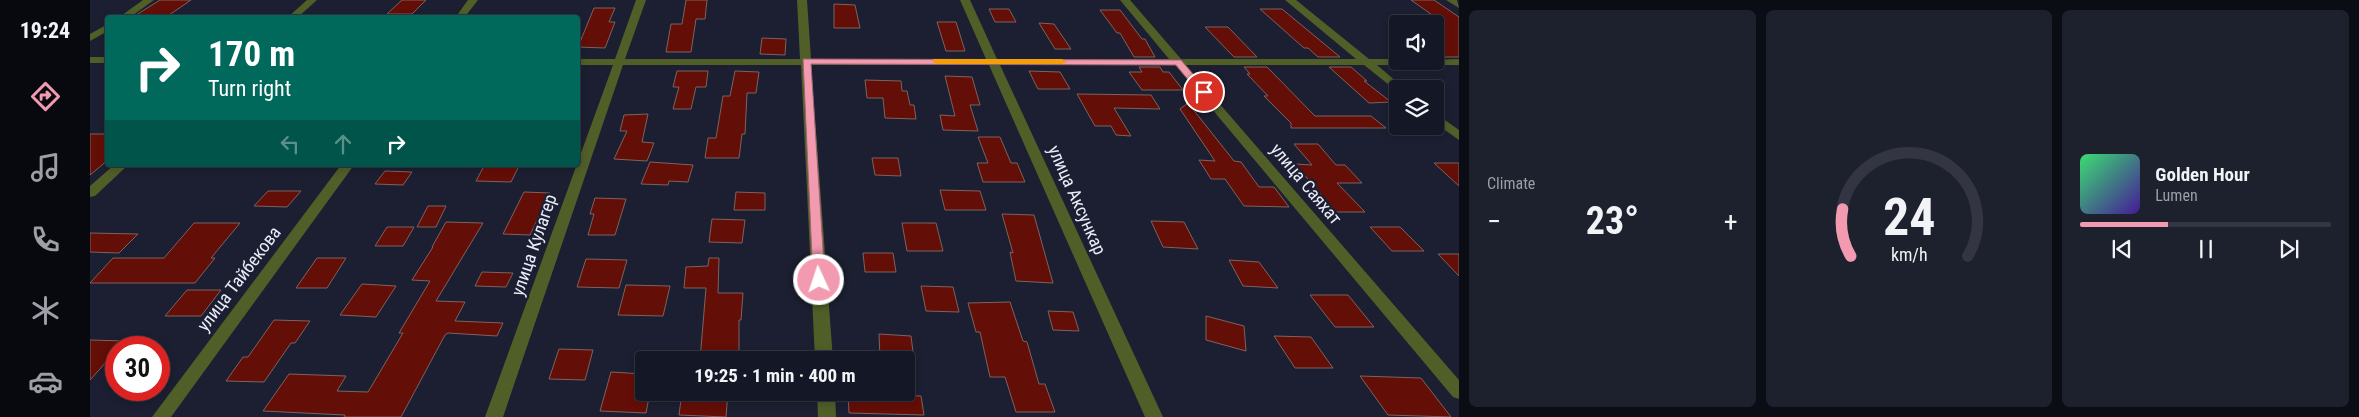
<!DOCTYPE html>
<html lang="en">
<head>
<meta charset="utf-8">
<style>
	:root { --surface:#141725; --page:#1d202d; --text:#f1f3f6; --muted:#9d9fa7; --line:#333642; --accent:#f29aaf }
	body { margin:0; font-family:"Roboto Condensed",sans-serif; background:var(--page); color:var(--text); height:100vh; display:flex; flex-direction:column; font-size:19px; white-space:nowrap }
	* { box-sizing:border-box; margin:0 }
	p { font-size:16px; color:var(--muted) }
	.icon { flex:none; width:28px; height:28px; fill:none; stroke:currentColor; stroke-width:2; stroke-linecap:round; stroke-linejoin:round }
	.map { position:relative; flex:1; overflow:hidden }
	.drawer { display:flex; flex-direction:column; gap:10px; padding:10px; background:#0b0d14; width:900px }
	.drawer>* { flex:none }
	.guide { position:absolute; left:15px; top:15px; width:475px; height:152px; border-radius:5px; box-shadow:0 2px 8px #0003,0 0 0 1px var(--line); background:#00695c; color:#fff; overflow:hidden }
	.fabs { position:absolute; left:1299px; top:15px; display:grid; gap:10px }
	.fabs a { display:grid; place-items:center; width:55px; height:55px; border-radius:5px; background:var(--surface); box-shadow:0 2px 8px #0003,0 0 0 1px var(--line); font-size:25px }
	.speed { position:absolute; left:15px; top:336px; display:flex; gap:10px; font-size:25px; font-weight:700; text-align:center }
	.speed>* { display:grid; place-content:center; width:65px; height:65px; border-radius:50%; background:var(--surface); box-shadow:0 2px 8px #0003,0 0 0 1px var(--line); line-height:1 }
	.speed .limit { border:8px solid #d22; background:#fff; color:#111 }
	.pin { position:absolute; display:grid; place-items:center; width:42px; height:42px; color:#fff; margin:-21px; border:2px solid #fff; border-radius:50%; box-shadow:0 1px 5px #0007 }
	.me { position:absolute; width:55px; margin:-28px; rotate:357deg; stroke-linejoin:round; filter:drop-shadow(0 0 4px #0008) }
	.turn { display:flex; align-items:center; gap:18px; height:105px; padding:0 20px; font-size:22px }
	.turn .icon { width:65px; height:65px; stroke-width:2.5 }
	.turn b { display:block; font-size:35px; line-height:42px }
	.lanes { display:flex; align-items:center; height:48px; padding:0 20px; background:#0003; justify-content:center; gap:25px; direction:ltr }
	.lanes .off { opacity:.35 }
	.big { font-size:38px; font-weight:700; line-height:1.1 }
	.drawer .widget { flex:1; display:flex; flex-direction:column; justify-content:center; gap:8px; min-width:0; padding:0 18px; border-radius:8px; background:var(--page) }
	.drawer .dial { align-items:center; gap:0 }
	.dial svg { height:130px; overflow:visible; fill:none; stroke:var(--line); stroke-width:7; stroke-linecap:round; text-anchor:middle }
	.dial text { fill:var(--text); stroke:none }
	.song { display:flex; align-items:center; gap:15px }
	.cover { width:60px; height:60px; border-radius:8px; background:linear-gradient(135deg,hsl(140 70% 55%),hsl(260 70% 35%)) }
	.played { height:5px; border-radius:2px; background:linear-gradient(90deg,var(--accent) 35%,var(--line) 35%) }
	.keys { display:flex; justify-content:space-around; direction:ltr }
	.heat { display:flex; justify-content:space-between; align-items:center; font-size:28px; direction:ltr }
	.drawer .tiles { flex:1; display:grid; gap:10px; grid-template-columns:repeat(3,1fr) }
	.trip { position:absolute; left:545px; top:351px; width:280px; height:50px; border-radius:5px; background:var(--surface); box-shadow:0 2px 8px #0003,0 0 0 1px var(--line); font-weight:700; line-height:50px; text-align:center }
	main { display:flex; flex:1; min-height:0 }
	.menu { display:flex; flex-direction:column; width:90px; justify-content:space-around; align-items:center; background:#08090f; color:var(--muted) }
	.menu .icon { width:35px; height:35px }
	.menu .selected { color:var(--accent) }
	.menu b { font-size:22px; color:var(--text) }
	.map>svg:first-child { display:block }
</style>
</head>
<body>
<main>
<nav class="menu">
<b>19:24</b>
<svg class="icon selected" aria-label="directions" viewBox="0 0 24 24"><path d="M12 3l9 9-9 9-9-9zM9 14v-3h6M13 9l2 2-2 2"/></svg>
<svg class="icon" aria-label="music" viewBox="0 0 24 24"><path d="M9 18V5l10-2v13"/><circle cx="6" cy="18" r="3"/><circle cx="16" cy="16" r="3"/></svg>
<svg class="icon" aria-label="phone" viewBox="0 0 24 24"><path d="M5 4h4l2 5-3 2q2 4 5 5l2-3 5 2v4C11 20 4 13 5 4z"/></svg>
<svg class="icon" aria-label="climate" viewBox="0 0 24 24"><path d="M12 3v18M4 7l16 10M4 17L20 7"/></svg>
<svg class="icon" aria-label="car" viewBox="0 0 24 24"><path d="M5 17H2v-5l4-1 3-4h7l3 4 3 1v5h-3M9 17h6M6 11h13"/><circle cx="7" cy="17" r="2"/><circle cx="17" cy="17" r="2"/></svg>
</nav>
<div class="map">
<svg width="1369" height="417" viewBox="0 0 1369 417">
	<rect width="100%" height="100%" fill="#1b1f31"/>
	<path fill="#630e06" stroke="#7d635f" d="M70,0H101L79,15H46Z
		M312,0H336L322,14H297Z
		M596,0H617L615,19H606L601,52H576L581,24H592Z
		M1321,0H1344L1369,17V57H1352L1345,52V17Z
		M744,4L765,5L770,28H744Z
		M504,8H525L519,22H525L515,48L488,47Z
		M899,9H919L926,22H905Z
		M1170,9H1192L1250,57H1228L1218,48H1214Z
		M1010,10H1030L1052,39H1055L1065,57H1044L1030,33H1027Z
		M847,22H866L875,51H856Z
		M949,23L964,24L981,49H965Z
		M1115,27H1138L1167,57H1144Z
		M672,38L696,39L695,55L670,54Z
		M1049,67H1070L1073,72H1079L1093,90H1052L1039,72H1052Z
		M1154,67H1177L1225,116H1281L1296,128H1201V123L1174,96H1178L1157,74H1160Z
		M1239,67H1261L1277,81H1274L1301,102L1279,103Z
		M587,71H618L616,87H606L601,109H583L589,87H583Z
		M645,71L669,72L666,93H657L655,134H652L649,158H615L618,138H626L633,96H640Z
		M939,71L970,72L980,89H948Z
		M855,76L882,77L890,105H880L888,131L853,130L850,115L865,116Z
		M775,80L811,81L812,91H817L820,105H824L826,119L795,118L793,98H777Z
		M987,94L1061,95L1070,109L1024,108L1041,136L1026,135L1021,126H1005Z
		M1098,103L1144,161L1151,162L1169,187H1184L1199,207L1154,206L1135,179H1121L1109,160L1125,161L1090,109Z
		M558,114L552,142L564,143L557,161L524,159L537,131H530L534,115Z
		M0,134H18V160L0,175Z
		M888,137H910L921,163H927L935,182H893L887,163H898Z
		M1204,144H1228L1246,165H1255L1272,183H1247L1275,212H1246L1205,164L1222,165Z
		M782,158H808L811,176L785,175Z
		M560,162L603,165L598,182L579,181L578,185L551,184Z
		M1344,163H1369V186Z
		M394,166H429L421,182L386,181Z
		M295,171L322,172L313,185L285,184Z
		M850,190L890,191L896,210H855Z
		M178,191H211L197,207L164,206Z
		M434,192L460,193L440,235L413,234Z
		M646,192L675,193V210H644Z
		M505,198L536,199L525,235H498L504,214H500Z
		M338,206H356L346,227H327Z
		M912,214L944,215L963,283L926,281L920,252L923,253Z
		M622,219L655,220L652,243L619,242Z
		M1061,221L1094,222L1108,249L1073,247Z
		M356,222L393,223L346,301L375,302L365,321L413,323L407,336L358,333L355,335L311,417H254L255,415L173,411L199,374L256,376L247,391L278,392L313,333H309L340,281L322,280L343,247H342Z
		M104,223H150L121,258H125L105,283H0L23,258H74Z
		M812,223H846L853,251H817Z
		M297,227H324L313,246H285Z
		M1280,227H1310L1334,251H1302Z
		M0,233L48,234L29,253L0,252Z
		M773,253H803L806,272H775Z
		M1348,254H1369V276Z
		M227,258H256L237,288H206Z
		M619,258H629L628,293H653L651,320H649V360H610L616,288H594L596,267L618,266Z
		M496,259L537,260L529,288L487,287Z
		M1139,260L1169,262L1188,288L1153,286Z
		M392,272L423,273L416,287L385,286Z
		M272,284L306,286L286,317L250,315Z
		M536,285L580,286L573,316L528,315Z
		M831,286L863,287L869,312L836,311Z
		M97,290H131L111,316H75Z
		M1220,295H1258L1284,327H1245Z
		M920,302L933,341L937,342L949,384H955L965,412H926L915,377H900L890,332H886L878,303Z
		M958,311L983,312L989,331L963,330Z
		M1116,316L1154,326L1156,351L1116,340Z
		M184,320L220,321L205,343H201L174,382L136,381L153,357H158Z
		M789,334L821,336L824,360L790,359Z
		M1184,336L1221,337L1243,368H1205Z
		M0,340L35,341L29,348H26V351L0,380Z
		M469,349L503,350L495,380L459,379Z
		M521,372L554,374V392H560L556,413L510,411Z
		M1270,376L1331,378L1361,417L1298,415Z
		M592,392H638L636,417L589,415Z
		M758,394L831,396L834,415L759,413Z"/>
	<g fill="none" stroke-linecap="round" stroke-linejoin="round">
		<path fill="#505e28" fill-rule="evenodd" d="M53,0H64L39,18H28Z
			M217,0H227L207,18H197Z
			M378,0H388L374,18H365Z
			M546,0H556L535,59H710L707,0H717L721,59H896L870,0H880L907,59H1079L1030,0H1040L1091,59H1266L1195,0H1206L1279,59H1308V61L1369,59V65H1287L1315,89H1308V92L1274,65H1096L1369,380V399L1363,397L1085,65H910L1073,417H1055L899,65H721L743,360H725L711,65H533L413,417H395L523,65H488V59H525Z
			M1356,0H1367L1369,8Z
			M18,24V31L0,41V34Z
			M0,57H18V63H0Z
			M1345,113L1369,130V140L1345,123Z
			M24,165H38L5,196L0,197V186Z
			M251,165H264L81,417H62Z
			M727,392H745L746,417H728Z"/>
	</g>
	<path fill="#f29aaf" stroke="#9d6472" d="M713,59L1088,60H1091L1118,92L1110,94L1086,65L721,64L735,280L729,285L723,280Z"/>
	<path fill="#f59e0b" d="M843,59H972L977,62L972,64H846L842,61Z"/>
	<g text-anchor="middle" stroke-width="5" stroke-linejoin="round" paint-order="stroke">
		<g font-size="18" fill="#eaedf9" stroke="#1b1f31">
			<text transform="translate(1216 184) rotate(50)" y="6">улица Саяхат</text>
			<text transform="translate(987 200) rotate(66)" y="6">улица Аксункар</text>
			<text transform="translate(444 245) rotate(-71)" y="6">улица Кулагер</text>
			<text transform="translate(149 279) rotate(-53)" y="6">улица Тайбекова</text>
		</g>
	</g>
</svg>
<div class="fabs">
<a><svg class="icon" aria-label="sound" viewBox="0 0 24 24"><path d="M4 9h4l5-4v14l-5-4H4zM17 9q2 3 0 6"/></svg></a>
<a><svg class="icon" aria-label="layers" viewBox="0 0 24 24"><path d="M12 4l9 5-9 5-9-5zM3 14l9 5 9-5"/></svg></a>
</div>
<div class="speed"><div class="limit">30</div></div>
<div class="pin" style="left:1114px;top:92px;background:#d93025"><svg class="icon" aria-label="arrive" viewBox="0 0 24 24"><path d="M6 21V4h12l-3 4 3 4H6"/></svg></div>
<svg class="me" style="left:729px;top:280px" viewBox="-20 -20 40 40"><circle r="17" fill="#f29aaf" stroke="#fff" stroke-width="3"/><path d="M0-11L8 9 0 5-8 9z" fill="#fff"/></svg>
<div class="trip">19:25 · 1 min · 400 m</div>
<div class="guide">
<div class="turn"><svg class="icon" aria-label="right" viewBox="0 0 24 24"><path d="M7 20v-9h11M14 6l5 5-5 5"/></svg><div><b>170 m</b>Turn right</div></div>
<div class="lanes"><svg class="icon off" aria-label="left" viewBox="0 0 24 24"><path d="M17 20v-9H6M10 6l-5 5 5 5"/></svg><svg class="icon off" aria-label="ahead" viewBox="0 0 24 24"><path d="M12 20V5M6 11l6-6 6 6"/></svg><svg class="icon" aria-label="right" viewBox="0 0 24 24"><path d="M7 20v-9h11M14 6l5 5-5 5"/></svg></div>
</div>
</div>
<section class="drawer">
<div class="tiles">
<div class="widget"><p>Climate</p>
<div class="heat"><a>−</a><b class="big">23°</b><a>+</a></div>
</div>
<div class="widget dial"><svg viewBox="0 0 100 80">
<path d="M14 69A42 42 0 1 1 86 69"/>
<path d="M14 69A42 42 0 0 1 9 40" stroke="#f29aaf"/>
<text x="50" y="56" font-size="32" font-weight="700">24</text>
<text x="50" y="72" font-size="11">km/h</text>
</svg></div>
<div class="widget">
<div class="song"><i class="cover"></i><div><b>Golden Hour</b><p>Lumen</p></div></div>
<div class="played"></div>
<div class="keys"><svg class="icon" aria-label="previous" viewBox="0 0 24 24"><path d="M18 5L8 12l10 7zM5 5v14"/></svg><svg class="icon" aria-label="pause" viewBox="0 0 24 24"><path d="M8 5v14M16 5v14"/></svg><svg class="icon" aria-label="next" viewBox="0 0 24 24"><path d="M6 5l10 7-10 7zM19 5v14"/></svg></div>
</div>
</div>
</section>
</main>
</body>
</html>
